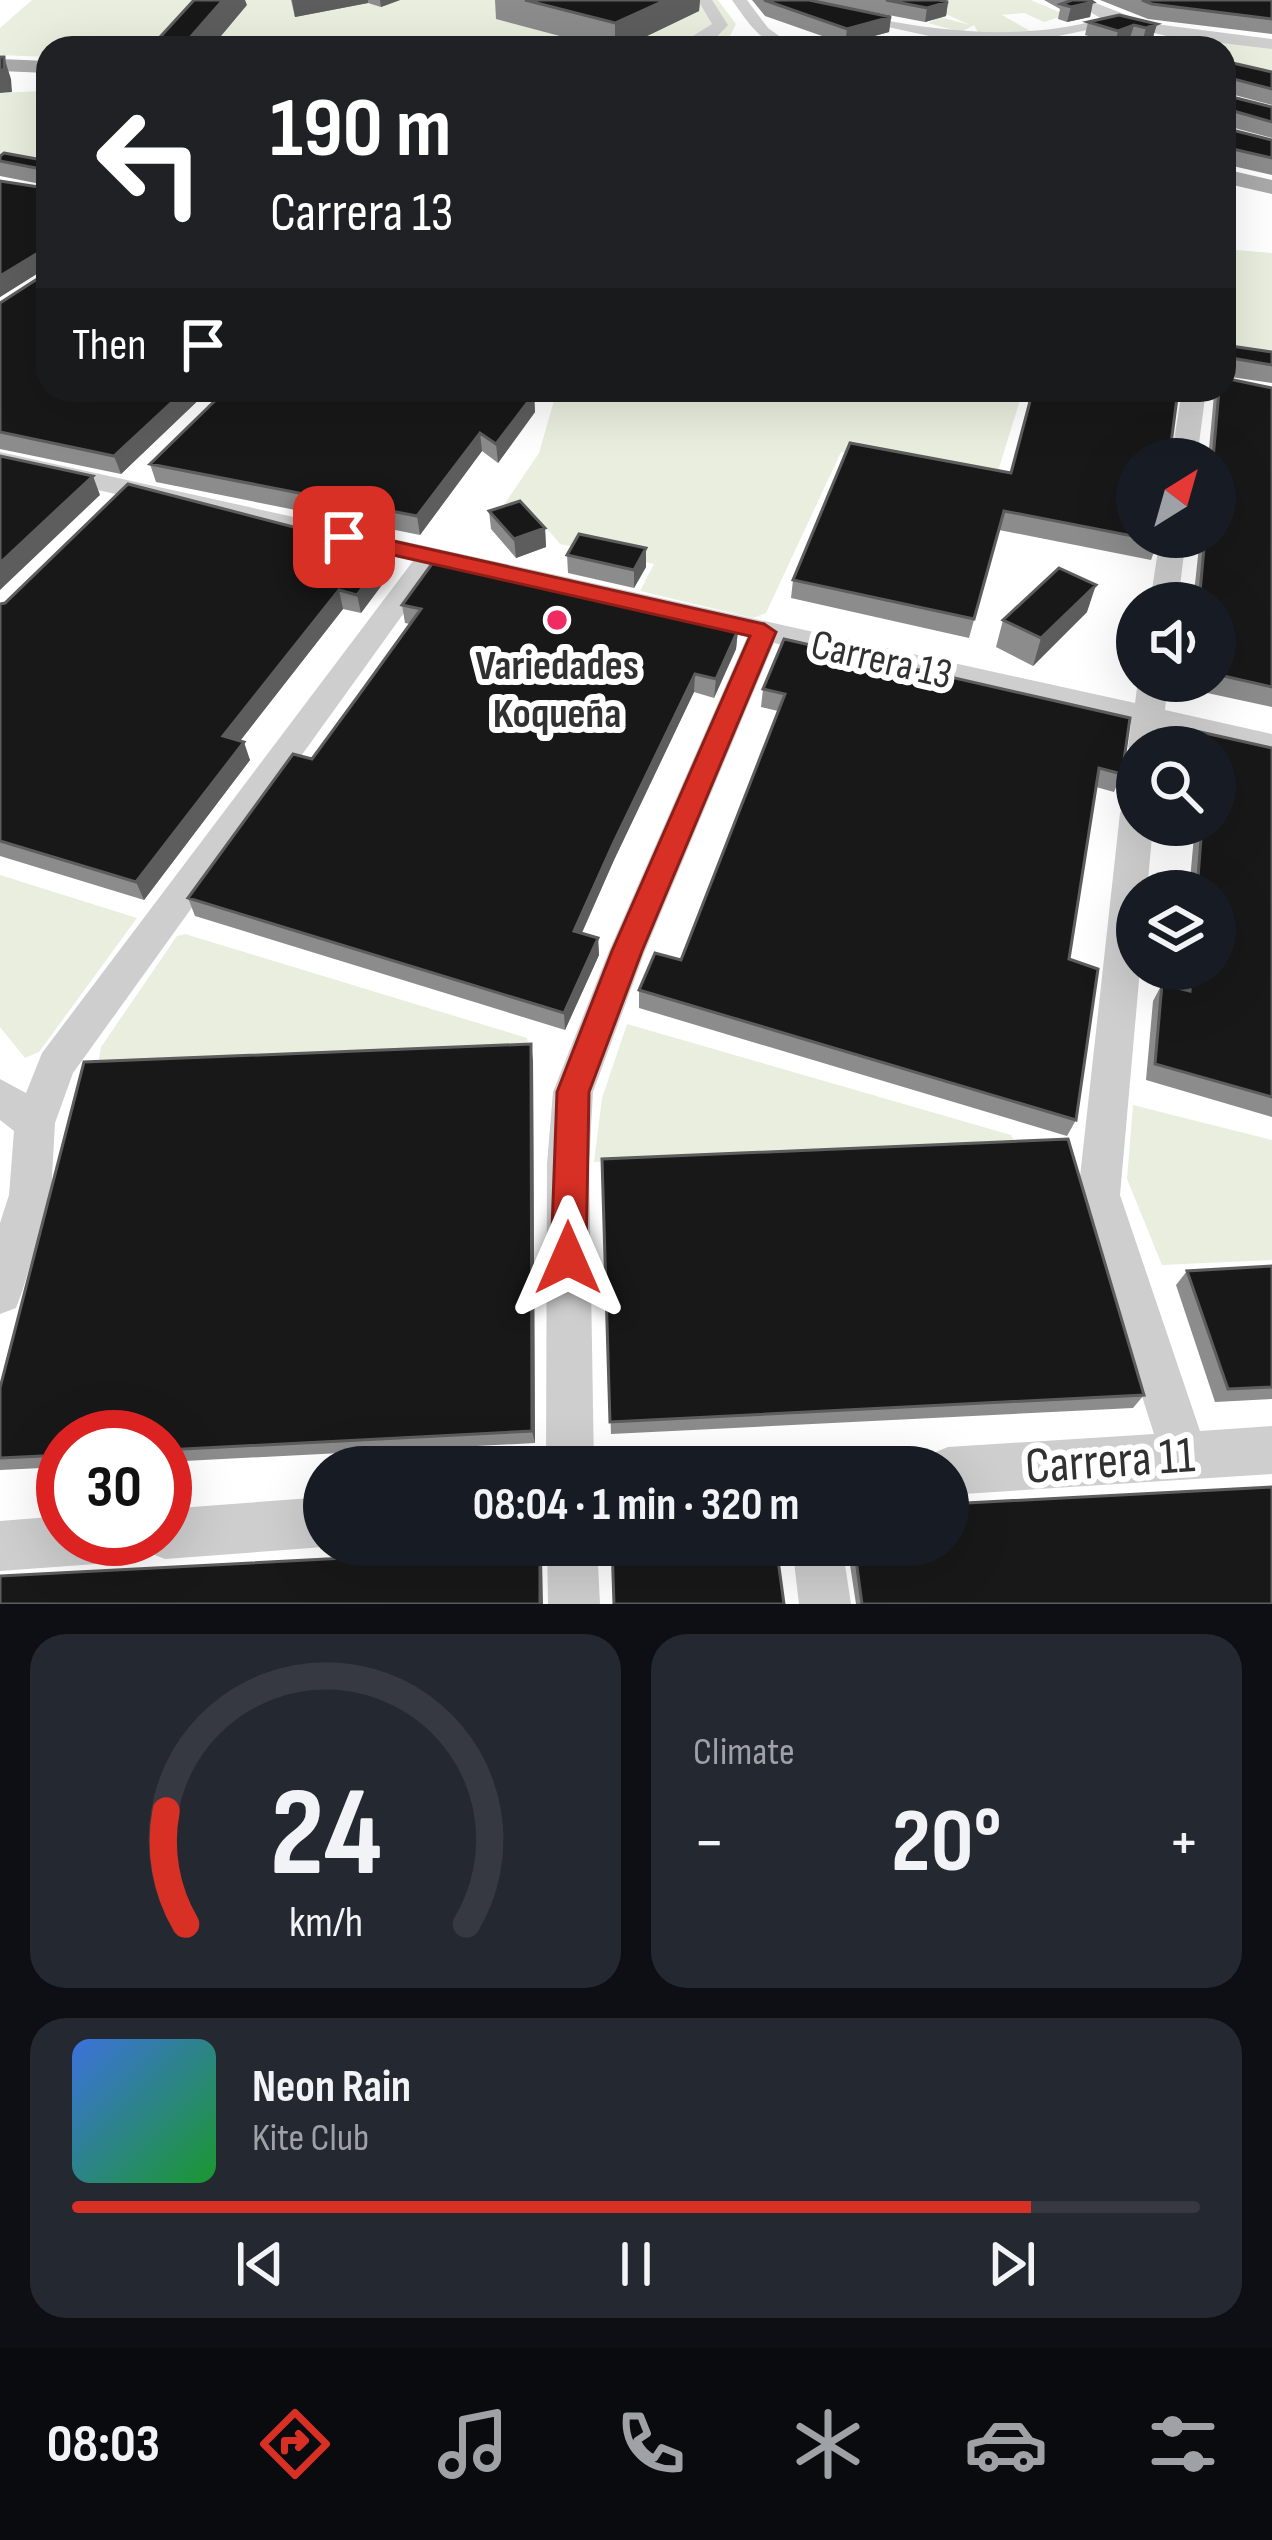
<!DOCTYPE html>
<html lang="en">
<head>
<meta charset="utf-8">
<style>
	:root { --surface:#171b24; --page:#242831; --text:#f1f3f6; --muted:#9ea1a6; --line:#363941; --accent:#d93025 }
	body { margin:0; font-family:"Sofia Sans Condensed",sans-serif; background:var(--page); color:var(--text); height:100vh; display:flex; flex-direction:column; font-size:45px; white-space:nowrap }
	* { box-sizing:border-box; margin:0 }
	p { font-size:39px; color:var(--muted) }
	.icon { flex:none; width:66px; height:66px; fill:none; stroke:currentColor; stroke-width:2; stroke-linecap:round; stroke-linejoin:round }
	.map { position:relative; height:1604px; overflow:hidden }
	.sheet { display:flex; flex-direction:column; gap:30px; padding:30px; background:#0d0f14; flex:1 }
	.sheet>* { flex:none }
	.hud { position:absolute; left:36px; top:36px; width:1200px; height:366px; border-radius:36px; box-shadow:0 12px 48px #0002; background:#202124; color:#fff; overflow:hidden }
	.needle { width:78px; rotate:37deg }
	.buttons { position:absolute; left:1116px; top:438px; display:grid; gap:24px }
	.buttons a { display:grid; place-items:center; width:120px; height:120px; border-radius:50%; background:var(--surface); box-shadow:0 12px 48px #0002; font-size:60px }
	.speed { position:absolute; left:36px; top:1410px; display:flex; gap:24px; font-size:60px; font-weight:700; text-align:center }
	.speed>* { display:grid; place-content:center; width:156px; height:156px; border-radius:50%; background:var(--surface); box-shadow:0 12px 48px #0002; line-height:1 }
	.speed .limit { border:18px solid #d22; background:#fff; color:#111 }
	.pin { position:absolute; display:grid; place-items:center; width:102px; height:102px; color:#fff; margin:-51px; border-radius:24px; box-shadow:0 6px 18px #0006 }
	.me { position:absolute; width:132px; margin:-66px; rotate:0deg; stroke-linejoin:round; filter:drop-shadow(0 0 9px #0008) }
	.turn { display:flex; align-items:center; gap:42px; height:252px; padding:0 36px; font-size:54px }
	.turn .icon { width:156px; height:156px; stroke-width:2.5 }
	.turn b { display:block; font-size:84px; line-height:102px }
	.then { display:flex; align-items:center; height:114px; padding:0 36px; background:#0003; gap:24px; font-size:45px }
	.big { font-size:90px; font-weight:700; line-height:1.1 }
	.sheet .widget { flex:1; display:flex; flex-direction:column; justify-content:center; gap:18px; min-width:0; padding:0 42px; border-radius:36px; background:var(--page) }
	.sheet .dial { align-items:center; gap:0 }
	.dial svg { height:312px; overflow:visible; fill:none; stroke:var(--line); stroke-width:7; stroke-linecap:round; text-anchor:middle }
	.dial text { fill:var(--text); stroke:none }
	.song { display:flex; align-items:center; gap:36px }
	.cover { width:144px; height:144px; border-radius:18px; background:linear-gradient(135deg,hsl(220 70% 55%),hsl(130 70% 35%)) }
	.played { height:12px; border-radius:6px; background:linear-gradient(90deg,var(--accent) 85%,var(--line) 85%) }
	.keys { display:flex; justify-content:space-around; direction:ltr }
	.heat { display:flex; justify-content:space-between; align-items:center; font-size:66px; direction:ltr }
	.sheet .tiles { flex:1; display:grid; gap:30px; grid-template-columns:1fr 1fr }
	.widget:last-child { grid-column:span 2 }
	.trip { position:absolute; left:303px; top:1446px; width:666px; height:120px; border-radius:60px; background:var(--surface); box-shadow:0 12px 48px #0002; font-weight:700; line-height:120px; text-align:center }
	.dock { display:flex; height:192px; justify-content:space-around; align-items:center; background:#090b0e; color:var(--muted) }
	.dock .icon { width:84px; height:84px }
	.dock .current { color:var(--accent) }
	.dock b { font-size:54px; color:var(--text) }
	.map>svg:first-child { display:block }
</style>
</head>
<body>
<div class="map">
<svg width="1272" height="1604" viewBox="0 0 1272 1604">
	<rect width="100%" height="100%" fill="#fff"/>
	<path fill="#eaeede" d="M32,0H718L736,24L729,38L711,48H48V57L0,55V28Z
		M883,0H1031L1066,15L1044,22L1024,13L1002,15L1032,32L979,34L974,25L961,32L928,23L940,17L970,25L939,11Z
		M1172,33L1272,46V80L1224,72V48H961L980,42L1075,36L1110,47L1131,40L1144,44Z
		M48,87V168L0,161V93L42,91Z
		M1224,249L1272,253V369L1224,361Z
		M557,390H963L1020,400L995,481L841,452L766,613L753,618L640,591L654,564L560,544L531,510L495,518L539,453Z
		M0,875L137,918L39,1052L25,1058L0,1027Z
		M185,934L527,1038L528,1044L98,1065L101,1047L177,936Z
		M627,1024L1011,1135L1014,1140L594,1162L602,1098Z
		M1133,1105L1272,1140V1260L1162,1265L1127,1179Z"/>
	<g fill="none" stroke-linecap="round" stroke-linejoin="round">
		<path fill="#cecece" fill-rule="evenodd" d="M698,0H712L728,25L712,42L674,48L712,24Z
			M732,0H747L768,28L796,48C763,48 750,25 732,0Z
			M764,0C801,0 836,10 873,18C950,33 1025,40 1102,19L1070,0H1088L1147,23L1272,39V49L1171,37L1116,24L1030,42L943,39Z
			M1182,390H1206L1197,459H1171Z
			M0,452L1135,703L1138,681H1168L1165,710L1272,734V756L1162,731L1160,747H1137V756L1128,747L1131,724L774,643L645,951L593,1092L589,1164L594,1467H546L547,1164L553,1092L609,951L747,637L437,567L73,1073L55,1123L51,1195L22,1292L16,1308L0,1314V1223L9,1195L14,1131L0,1120V1079L26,1093L42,1053L413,561L0,468Z
			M1160,537H1186L1178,603H1150Z
			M1137,801V825H1153L1147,891H1137L1140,969L1120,1195L1200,1431L1272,1426V1474L948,1495V1467H926L931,1454L948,1447L1154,1434L1078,1195L1120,813L1125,804Z
			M324,1497V1545H328L324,1547L165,1559L147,1552L142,1539H165V1509Z
			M63,1516V1539H121L114,1557L96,1564L0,1571V1521Z
			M547,1545H597L600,1604H548Z
			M792,1545H842L851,1604H799Z"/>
		<path fill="#a9a9a9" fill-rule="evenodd" d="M0,59L48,61V73L0,71Z
			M1224,169L1272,180V194L1224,183Z"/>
	</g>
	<path fill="#8c8c8c" d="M291,0H400L381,7L368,3L295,17Z
		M495,0H700L699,11L622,48H605L496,19Z
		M752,0H810L891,17L889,32L845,44L765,16Z
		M810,0H939L948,2L946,16L925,22Z
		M1044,0H1090L1093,2L1090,17L1067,22L1058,19L1060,9Z
		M1100,0H1272V34L1148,19Z
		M1088,22L1157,24L1153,37L1142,42L1130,38L1115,44L1085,35Z
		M1224,61L1272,72V105L1227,93L1228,96L1272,107V138L1227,126L1228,129L1272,140V175L1224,164Z
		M0,156L48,161V390H209L121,474L0,449V303L45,274L44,269L0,297V181L45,188L46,185L0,176Z
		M1224,345L1272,352V383L1224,376Z
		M1272,388V707L1184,688L1185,681H1215V603H1193L1200,537H1215V459H1208L1214,395L1216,390Z
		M1014,390H1178L1158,541L1151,560L999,530L969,638L791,598L793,580L1011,473L1032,393Z
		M532,393L534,394L535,412L498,463L482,451L420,535L156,482L150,464Z
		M489,511L545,528L546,547L516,558L491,529Z
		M646,548V567L634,588L568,573L567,555Z
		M393,570L361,613L343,609L240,741L250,760L144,900L0,856V604Z
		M552,579L621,604L738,630L736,649L714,698L694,692L614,860L582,933L598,938L599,955L565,1030L195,916L188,898L312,759L410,624L405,623L402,605L552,588Z
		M1087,612L1033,666L996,647L1003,620Z
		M763,689L1122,774L1114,792L1096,787L1069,959L1076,1120L1067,1136L639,1008V990L681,960L778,711L761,707Z
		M1187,729L1272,748V1117L1146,1080L1153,1001L1162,984L1181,989L1183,969H1215V891H1189L1195,825H1215V747H1179Z
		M533,1061L535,1443L165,1462V1437H63V1467L0,1470V1388Z
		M602,1159L1144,1395L1133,1408L611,1434Z
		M1272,1266V1399L1215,1402L1176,1285L1187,1271Z
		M847,1545H948L1272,1604H856Z"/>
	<path fill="#5d5d5d" d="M223,0H245L247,5L211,48H181Z
		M292,0H368V3L295,17Z
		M380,0H400L381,7Z
		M666,0H700L699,11L622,48H615V23Z
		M948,2L946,16L925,22L927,8Z
		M1093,2L1090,17L1067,22L1071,7Z
		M891,17L889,32L845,44L847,29Z
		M1157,24L1153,37L1142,42L1146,28Z
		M1134,25L1130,38L1115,44L1118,31Z
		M4,57L11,79L12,92L0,93V70Z
		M43,250L48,267L0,297V276Z
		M185,390H209L121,474L114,456Z
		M534,394L535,412L498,463L496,444Z
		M480,433L482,451L420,535L417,516Z
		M93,476L100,495L0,590V563Z
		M545,528L546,547L516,558L514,539Z
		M646,548V567L634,588V570Z
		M390,552L393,570L361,613L357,595Z
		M1096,585L1087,612L1033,666L1041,638Z
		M339,590L343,609L229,755L223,736Z
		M738,630L736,649L714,698L716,679Z
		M695,674L694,692L614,860L575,948L574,931L614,842Z
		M244,742L250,760L144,900L136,882Z
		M598,938L599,955L565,1030L564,1013Z
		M531,1044L533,1061L535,1443L532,1431Z
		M540,1548L542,1558L543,1604H540Z"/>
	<path fill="#181818" stroke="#5d5d5d" stroke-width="3" d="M194,0H223L181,48H150Z
		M525,0H666L615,23Z
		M764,0H809L891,17L847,29Z
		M886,0H939L948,2L927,8Z
		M1072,0H1090L1093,2L1071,7L1061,4Z
		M1142,0H1272V19L1152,4Z
		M1119,15L1157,24L1146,28L1134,25L1118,31L1088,22Z
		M0,57H4V70H0Z
		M1224,61L1272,72V89L1230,78L1224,82L1228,96L1272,107V122L1230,110L1224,115L1228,129L1272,140V158L1224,147Z
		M4,153L48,161V390H185L114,456L0,432V303L45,274L43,250L0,276V181L45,188L46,170L0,161V156Z
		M1224,345L1272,352V365L1231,358L1224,367Z
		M1224,378L1272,388V687L1215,674V603H1199L1205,537H1215V459H1213L1219,390H1224Z
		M226,390H519L534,394L496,444L480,433L417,516L150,464Z
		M1033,390H1178L1169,459H1137V537H1158V541L1004,511L974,619L793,580L850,443L1011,473Z
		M0,456L93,476L0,563Z
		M128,484L390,552L357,595L339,590L223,736L244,742L136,882L0,841V604L5,603Z
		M520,501L545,528L514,539L489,511Z
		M579,534L646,548L634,570L567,555Z
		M434,561L558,589L552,579L621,595L616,603L738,630L716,679L695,674L614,842L574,931L598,938L564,1013L188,898L293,754L312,759L364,688L421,609L402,605Z
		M1059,568L1096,585L1041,638L1003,620Z
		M784,639L1130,718L1122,774L1099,768L1069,959L1098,969L1076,1120L639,990L655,953L681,960L785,694L763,689Z
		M1187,729L1272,748V1097L1155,1064L1162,984L1190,991L1191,969H1215V891H1197L1202,825H1215V747H1185Z
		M531,1044L532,1431L165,1450V1437H63V1455L0,1458V1388L84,1062Z
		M1068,1139L1144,1395L610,1422L602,1159Z
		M1272,1266V1387L1228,1389L1187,1271Z
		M1272,1487V1604H862L854,1545H948V1504Z
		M612,1545H776L784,1604H614Z
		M540,1548V1604H0V1576Z"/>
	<path fill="#d93025" stroke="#8d1f18" stroke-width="3" d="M344,530L764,624L776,632L642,951L589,1092L586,1258L581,1270L568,1275L556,1270L551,1258L557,1092L612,951L750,636L336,542V532Z"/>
	<circle fill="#ef2b61" stroke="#fff" stroke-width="4.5" cx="557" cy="620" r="12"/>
	<g text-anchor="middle" stroke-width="12" stroke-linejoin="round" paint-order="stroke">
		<g font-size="42" fill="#313131" stroke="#fff">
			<text transform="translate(882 658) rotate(13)" y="15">Carrera 13</text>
		</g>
		<g font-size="42" font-weight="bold" fill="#313131" stroke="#fff">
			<text x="557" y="679">Variedades<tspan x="557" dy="48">Koqueña</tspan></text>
		</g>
		<g font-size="51" fill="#313131" stroke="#fff">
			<text transform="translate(1110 1459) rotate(-4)" y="18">Carrera 11</text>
		</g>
	</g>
</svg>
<div class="buttons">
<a><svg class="needle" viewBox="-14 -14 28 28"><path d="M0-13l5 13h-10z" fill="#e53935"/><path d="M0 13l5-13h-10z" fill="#9ea1a6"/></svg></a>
<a><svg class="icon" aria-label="sound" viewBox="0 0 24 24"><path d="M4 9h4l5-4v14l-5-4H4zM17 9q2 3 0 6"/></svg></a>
<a><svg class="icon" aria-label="search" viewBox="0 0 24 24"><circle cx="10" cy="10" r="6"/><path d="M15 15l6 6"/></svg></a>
<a><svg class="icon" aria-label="layers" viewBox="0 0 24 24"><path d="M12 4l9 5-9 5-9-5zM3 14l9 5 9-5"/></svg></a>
</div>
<div class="speed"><div class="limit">30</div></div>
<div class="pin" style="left:344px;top:537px;background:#d93025"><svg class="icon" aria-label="arrive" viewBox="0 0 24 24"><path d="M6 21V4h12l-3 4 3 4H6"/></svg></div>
<svg class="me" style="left:568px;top:1258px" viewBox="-20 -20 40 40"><path d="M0-17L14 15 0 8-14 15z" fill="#d93025" stroke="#fff" stroke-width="4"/></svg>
<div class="trip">08:04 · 1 min · 320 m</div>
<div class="hud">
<div class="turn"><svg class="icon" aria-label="left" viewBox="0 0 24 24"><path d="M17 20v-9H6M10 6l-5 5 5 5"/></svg><div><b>190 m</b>Carrera 13</div></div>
<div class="then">Then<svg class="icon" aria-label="arrive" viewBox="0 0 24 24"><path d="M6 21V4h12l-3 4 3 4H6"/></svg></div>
</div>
</div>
<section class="sheet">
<div class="tiles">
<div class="widget dial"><svg viewBox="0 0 100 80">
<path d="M14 69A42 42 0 1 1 86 69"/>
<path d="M14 69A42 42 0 0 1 9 40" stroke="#d93025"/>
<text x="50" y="56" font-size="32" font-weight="700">24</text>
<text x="50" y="72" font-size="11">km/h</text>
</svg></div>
<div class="widget"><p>Climate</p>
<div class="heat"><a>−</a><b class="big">20°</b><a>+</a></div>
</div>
<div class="widget">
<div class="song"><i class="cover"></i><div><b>Neon Rain</b><p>Kite Club</p></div></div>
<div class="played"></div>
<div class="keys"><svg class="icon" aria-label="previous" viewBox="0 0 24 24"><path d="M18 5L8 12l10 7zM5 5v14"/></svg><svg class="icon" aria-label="pause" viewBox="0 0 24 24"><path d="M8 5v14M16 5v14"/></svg><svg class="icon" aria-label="next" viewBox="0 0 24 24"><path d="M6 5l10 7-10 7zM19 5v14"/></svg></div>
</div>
</div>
</section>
<nav class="dock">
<b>08:03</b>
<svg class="icon current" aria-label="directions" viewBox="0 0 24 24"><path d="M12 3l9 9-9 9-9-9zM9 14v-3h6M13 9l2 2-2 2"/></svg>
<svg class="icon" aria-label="music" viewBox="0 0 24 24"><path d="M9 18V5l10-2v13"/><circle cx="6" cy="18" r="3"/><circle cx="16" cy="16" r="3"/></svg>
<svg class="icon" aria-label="phone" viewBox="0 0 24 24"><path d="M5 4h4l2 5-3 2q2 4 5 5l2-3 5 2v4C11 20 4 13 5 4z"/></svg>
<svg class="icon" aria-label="climate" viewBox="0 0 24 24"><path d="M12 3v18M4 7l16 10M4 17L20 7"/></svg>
<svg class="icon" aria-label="car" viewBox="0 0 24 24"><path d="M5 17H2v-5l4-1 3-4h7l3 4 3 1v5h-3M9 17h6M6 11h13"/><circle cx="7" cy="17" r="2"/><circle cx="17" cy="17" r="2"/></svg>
<svg class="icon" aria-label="filters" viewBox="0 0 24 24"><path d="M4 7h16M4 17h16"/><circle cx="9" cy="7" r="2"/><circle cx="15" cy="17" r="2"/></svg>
</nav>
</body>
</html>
